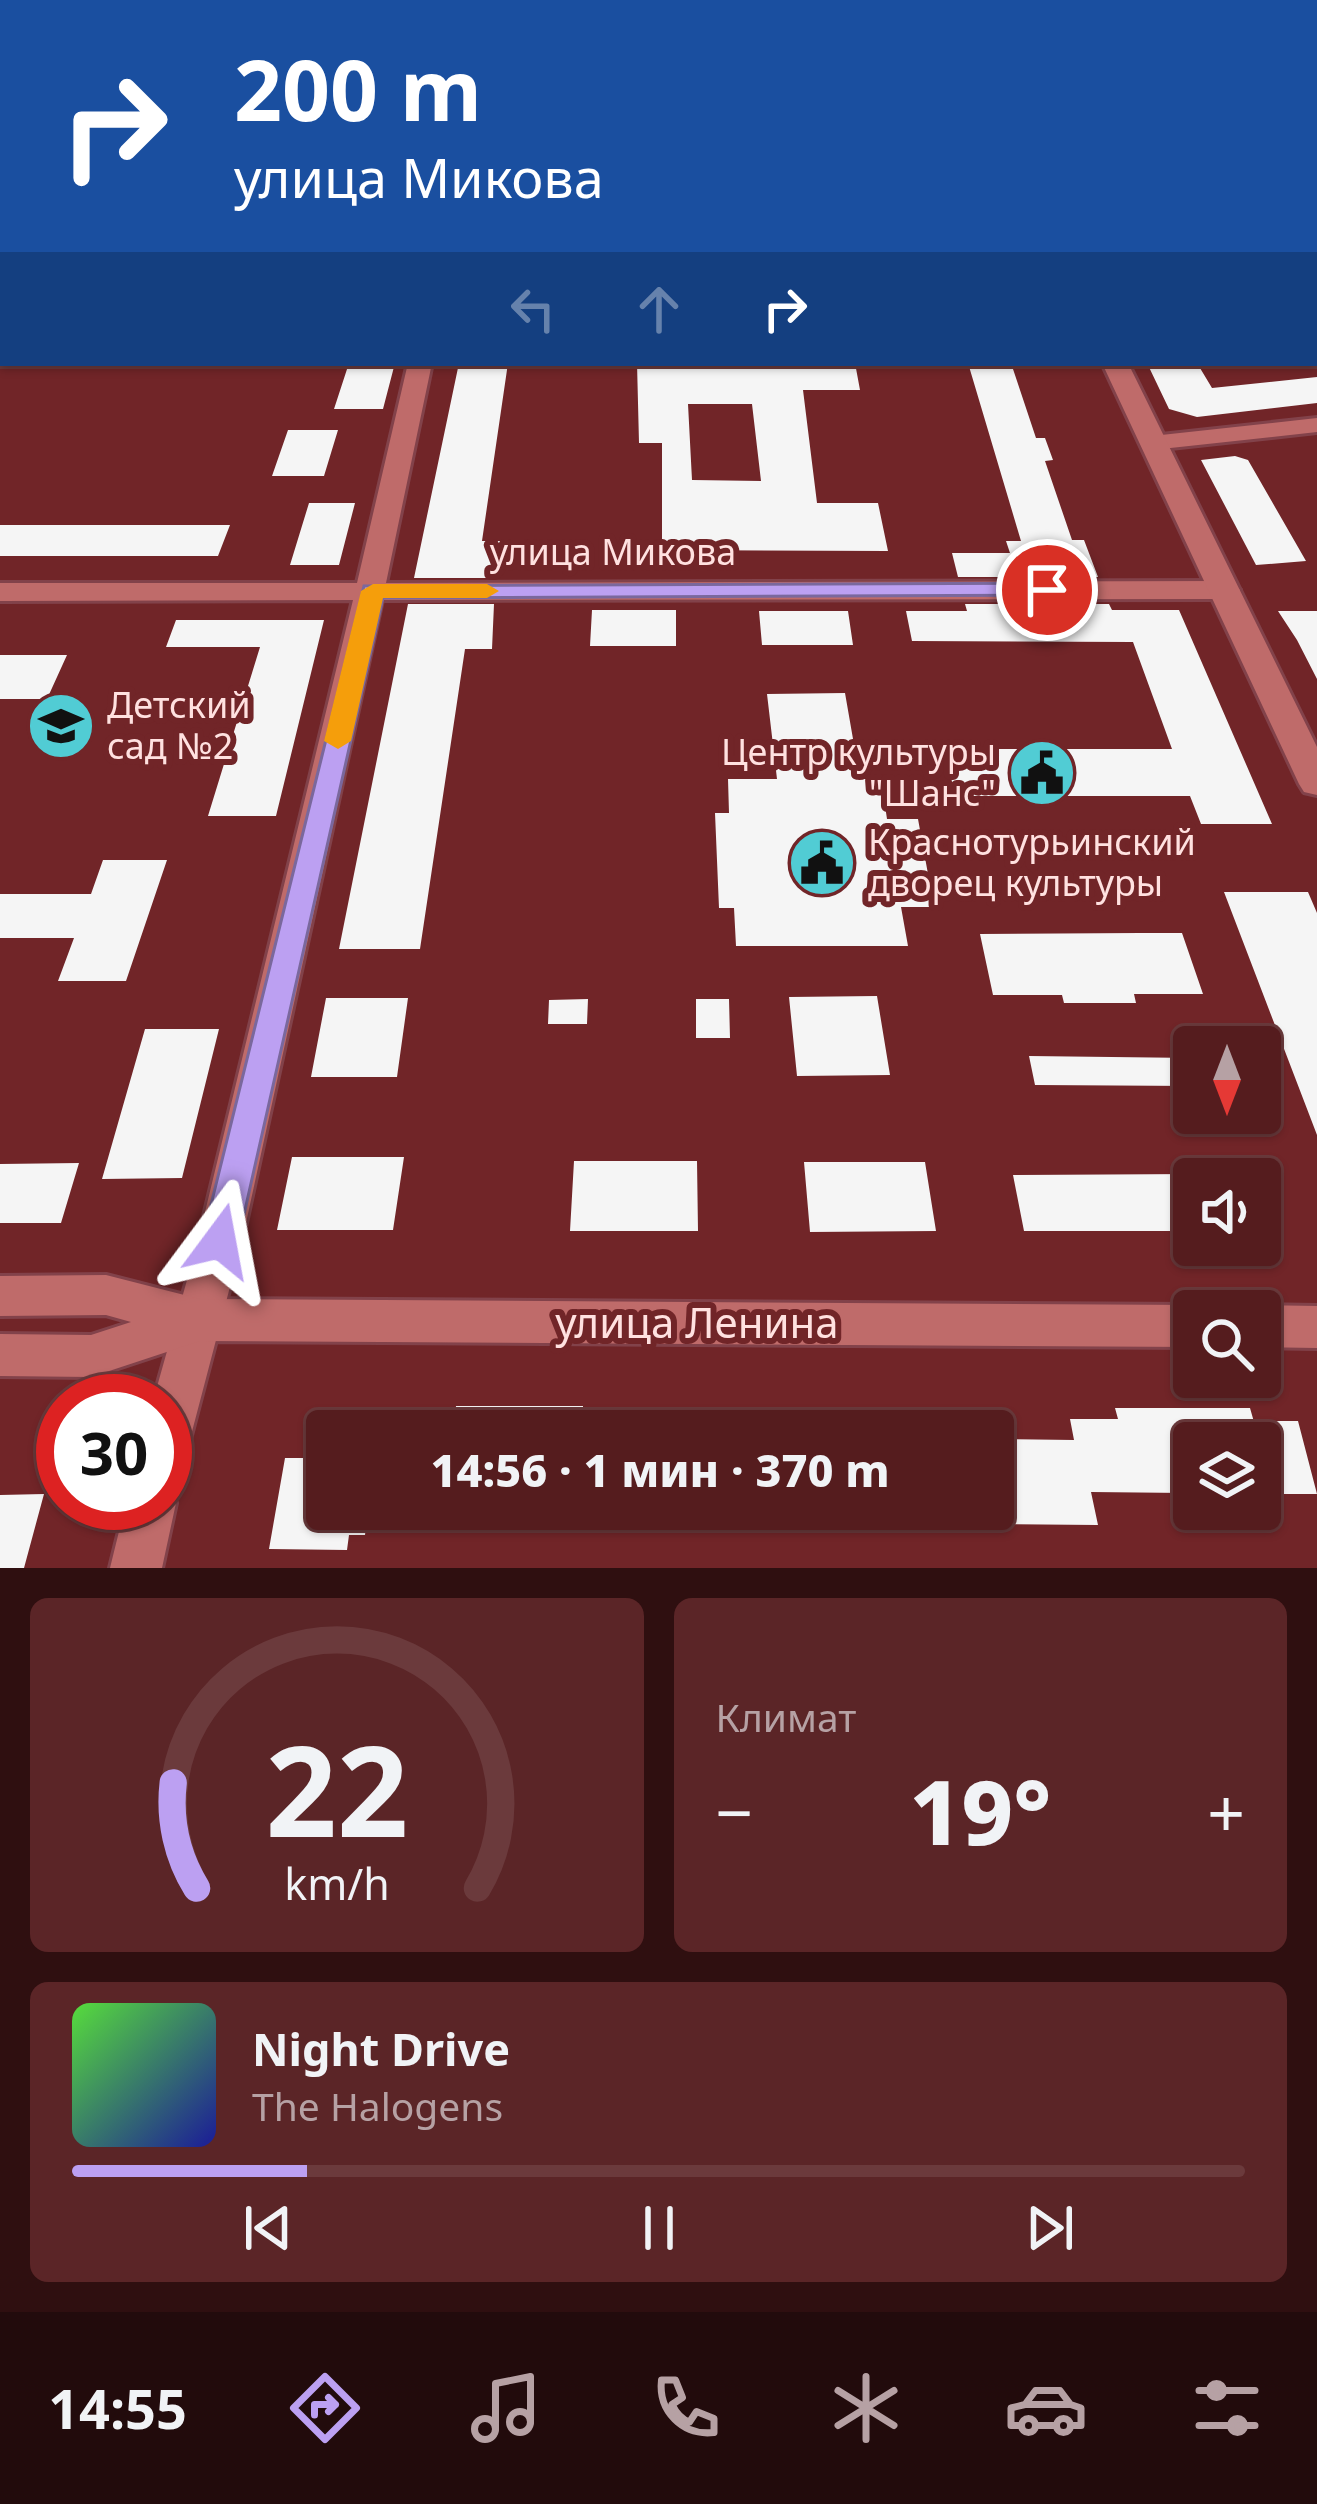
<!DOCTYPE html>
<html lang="ru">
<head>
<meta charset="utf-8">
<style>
	:root { --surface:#551c1e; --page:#5b2527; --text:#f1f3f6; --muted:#b6a1a4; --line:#6b3a3c; --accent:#bca0f2 }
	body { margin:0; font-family:"Noto Sans",sans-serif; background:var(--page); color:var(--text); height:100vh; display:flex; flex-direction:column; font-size:45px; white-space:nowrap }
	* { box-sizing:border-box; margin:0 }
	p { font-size:39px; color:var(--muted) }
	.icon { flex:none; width:66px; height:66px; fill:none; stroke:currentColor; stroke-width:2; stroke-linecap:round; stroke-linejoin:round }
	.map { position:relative; height:1568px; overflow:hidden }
	.side { display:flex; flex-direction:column; gap:30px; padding:30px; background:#2f0f10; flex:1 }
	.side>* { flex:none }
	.guide { position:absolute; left:0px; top:0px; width:1317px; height:366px; box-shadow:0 3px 9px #0004,0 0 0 3px var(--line); background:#1a4fa0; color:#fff; overflow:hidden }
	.needle { width:78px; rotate:180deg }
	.controls { position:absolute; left:1173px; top:1026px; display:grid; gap:24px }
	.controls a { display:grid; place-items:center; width:108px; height:108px; border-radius:12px; background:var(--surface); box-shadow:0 3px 9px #0004,0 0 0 3px var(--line); font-size:60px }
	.speed { position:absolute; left:36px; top:1374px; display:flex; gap:24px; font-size:60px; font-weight:700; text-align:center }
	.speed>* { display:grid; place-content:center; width:156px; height:156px; border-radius:50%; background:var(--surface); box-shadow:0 3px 9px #0004,0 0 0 3px var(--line); line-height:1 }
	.speed .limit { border:18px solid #d22; background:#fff; color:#111 }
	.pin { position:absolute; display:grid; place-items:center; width:102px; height:102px; color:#fff; margin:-51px; border:6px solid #fff; border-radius:50%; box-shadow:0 3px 12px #0007 }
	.me { position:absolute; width:132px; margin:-66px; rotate:13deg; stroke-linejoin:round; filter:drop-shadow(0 0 9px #0008) }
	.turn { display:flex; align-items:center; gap:42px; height:252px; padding:0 36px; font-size:54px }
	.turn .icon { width:156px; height:156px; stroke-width:2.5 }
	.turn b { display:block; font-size:84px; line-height:102px }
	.lanes { display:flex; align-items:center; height:114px; padding:0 36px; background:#0003; justify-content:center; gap:60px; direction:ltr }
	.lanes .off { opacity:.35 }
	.big { font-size:90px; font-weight:800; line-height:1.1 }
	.side .card { flex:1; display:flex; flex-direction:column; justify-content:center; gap:18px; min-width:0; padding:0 42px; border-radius:18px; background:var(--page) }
	.side .dial { align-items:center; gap:0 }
	.dial svg { height:312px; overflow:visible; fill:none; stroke:var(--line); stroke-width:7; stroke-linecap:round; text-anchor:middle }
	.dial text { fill:var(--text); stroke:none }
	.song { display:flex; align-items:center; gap:36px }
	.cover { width:144px; height:144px; border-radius:18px; background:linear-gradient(135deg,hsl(110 70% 55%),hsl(240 70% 35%)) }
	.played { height:12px; border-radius:6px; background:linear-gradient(90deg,var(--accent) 20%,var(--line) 20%) }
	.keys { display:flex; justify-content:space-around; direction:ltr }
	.heat { display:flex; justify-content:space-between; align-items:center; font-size:66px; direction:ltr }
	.side .tiles { flex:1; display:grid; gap:30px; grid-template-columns:1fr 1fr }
	.card:last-child { grid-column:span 2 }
	.trip { position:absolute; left:306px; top:1410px; width:708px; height:120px; border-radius:12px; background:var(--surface); box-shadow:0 3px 9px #0004,0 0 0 3px var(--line); font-weight:800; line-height:120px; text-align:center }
	.tab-bar { display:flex; height:192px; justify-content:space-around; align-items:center; background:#220b0c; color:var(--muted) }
	.tab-bar .icon { width:84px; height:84px }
	.tab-bar .active { color:var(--accent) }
	.tab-bar b { font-size:54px; color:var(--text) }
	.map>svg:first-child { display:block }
</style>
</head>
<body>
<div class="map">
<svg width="1317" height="1568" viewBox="0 0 1317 1568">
	<rect width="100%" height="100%" fill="#712528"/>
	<path fill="#f5f5f5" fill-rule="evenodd" d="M349,363H395L383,409H334Z
		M459,363H508L482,541H503L498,578H414Z
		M637,363H855L860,390H803L817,503H878L888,551L662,550V443H639ZM688,404H752L761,481L692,480Z
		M968,363H1011L1036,438H1045L1053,460L1045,461L1072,540H1084L1098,577H958L952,553H1010L1006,541H1021Z
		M1147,363H1197L1212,388L1317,377V403L1197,417L1169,409Z
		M288,430H338L324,476H272Z
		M1235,456L1248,460L1306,561L1256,565L1201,460Z
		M309,503H355L339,565H290Z
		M0,525H230L218,556H0Z
		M408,604H494L492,649H465L420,949H339Z
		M965,604H1109L1112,610H1179L1272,824H1201L1190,796H955L945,749H1172L1133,642L912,641L906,611H967Z
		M592,610H676V646H590Z
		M759,611H848L853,645H762Z
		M1278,611H1317V679L1297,640Z
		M176,620H324L276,816H208L260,647H166Z
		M0,655H67L47,699H0Z
		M845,693L860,779H881L887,819H918L934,907H901L908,946H736L734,908H719L715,813H729L728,779H777L767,694Z
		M103,860H167L126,981H58L74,938H0V894H91Z
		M1224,892H1308L1317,913V1135Z
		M1141,933H1182L1203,994H1134L1136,1003H1064L1062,995H993L980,934Z
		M877,996L890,1075L797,1076L789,997Z
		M326,998H408L397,1077H311Z
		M588,999L587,1024H548L549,1000Z
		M696,999H729L730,1038H696Z
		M145,1029H219L182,1178L102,1179Z
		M1029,1056L1194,1058V1086L1035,1085Z
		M292,1157H404L393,1230H277Z
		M574,1161H697L698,1231H570Z
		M804,1162H925L936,1231L810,1232Z
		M79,1163L61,1223H0V1164Z
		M1194,1174V1231H1024L1013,1175Z
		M456,1406H583V1431H454Z
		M1115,1408H1250L1260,1443V1421H1298L1317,1494H1260V1443H1194V1482H1183L1186,1493L1091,1492L1098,1525L993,1524V1439L1074,1440L1070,1419H1118Z
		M285,1458H327V1509H368L365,1535H349L347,1550L269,1549Z
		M44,1494L24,1568H0V1495Z"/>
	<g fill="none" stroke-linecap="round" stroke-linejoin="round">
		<g stroke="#82424a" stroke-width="6">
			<path id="street" d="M826,0H852L854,3H828Z
				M0,61H3V71H0Z
				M1314,87L1317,88V100L1314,99Z
				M0,161H3V173H0Z
				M3,233V248L0,249V234Z
				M408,363H432L386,583L1226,581L1240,590L1226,599L382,600L242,1241L189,1443L182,1458L165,1464V1401H153L198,1241L353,600L0,601V583H357Z
				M1317,418V432L1152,450L1140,443L1152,436Z
				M165,1486L176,1503L162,1568H110L126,1503H165Z"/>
		</g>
		<g stroke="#82424a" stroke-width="6">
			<path id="secondary" d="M1314,188H1317V200H1314Z
				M0,331H3V345H0Z
				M1102,363H1128L1317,747V795L1304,792L1299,784Z
				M106,1275L200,1299L1194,1305L1211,1311H1194V1347L200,1341L91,1377L0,1376V1334L91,1335L131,1322L106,1315L0,1316V1276Z
				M1260,1305L1317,1306V1348L1260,1347V1311H1243Z"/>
		</g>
		<use href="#street" fill="#bf6b6a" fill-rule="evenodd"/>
		<use href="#secondary" fill="#bf6b6a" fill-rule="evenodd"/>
	</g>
	<path fill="#bca0f2" stroke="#7a689d" stroke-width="3" d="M1047,583L1055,585V595L383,598L238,1241L233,1252L220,1256L207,1252L202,1241L364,586Z"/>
	<path fill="#f59e0b" d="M373,584H487L499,591L487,598H383L351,741L338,749L324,741L361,591Z"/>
	<defs>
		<g id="school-disc" transform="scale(3.45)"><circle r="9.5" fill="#51ccd4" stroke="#712528"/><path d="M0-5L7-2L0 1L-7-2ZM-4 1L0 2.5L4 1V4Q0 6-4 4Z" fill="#111"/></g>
		<g id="civic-disc" transform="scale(3.45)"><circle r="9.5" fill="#51ccd4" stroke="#712528"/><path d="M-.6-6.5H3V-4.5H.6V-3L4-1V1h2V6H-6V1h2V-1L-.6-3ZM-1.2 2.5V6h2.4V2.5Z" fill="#111"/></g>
	</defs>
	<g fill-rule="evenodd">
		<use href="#school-disc" x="61" y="726"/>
		<use href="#civic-disc" x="1042" y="773"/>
		<use href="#civic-disc" x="822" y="863"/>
	</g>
	<g text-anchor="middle" stroke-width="12" stroke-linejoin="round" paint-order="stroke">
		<g font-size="36" fill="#ffe1e0" stroke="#712528">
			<text x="613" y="565">улица Микова</text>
		</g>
		<g font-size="36" fill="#ffe1e0" stroke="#712528" text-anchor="start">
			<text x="107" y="718">Детский<tspan x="107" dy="41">сад №2</tspan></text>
			<text x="996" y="765" text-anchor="end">Центр культуры<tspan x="996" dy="41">"Шанс"</tspan></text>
			<text x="868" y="855">Краснотурьинский<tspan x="868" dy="41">дворец культуры</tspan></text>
		</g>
		<g font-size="42" fill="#ffe1e0" stroke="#712528">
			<text x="697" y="1338">улица Ленина</text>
		</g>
	</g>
</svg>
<div class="controls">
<a><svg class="needle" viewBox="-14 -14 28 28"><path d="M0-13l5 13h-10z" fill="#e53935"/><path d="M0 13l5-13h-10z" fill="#b6a1a4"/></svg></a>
<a><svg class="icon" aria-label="sound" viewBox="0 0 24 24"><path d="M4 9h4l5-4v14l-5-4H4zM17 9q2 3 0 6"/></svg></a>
<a><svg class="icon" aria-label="search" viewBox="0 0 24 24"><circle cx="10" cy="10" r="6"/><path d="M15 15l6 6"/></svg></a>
<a><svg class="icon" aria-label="layers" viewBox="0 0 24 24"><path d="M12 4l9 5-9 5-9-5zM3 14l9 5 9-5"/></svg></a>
</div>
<div class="speed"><div class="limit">30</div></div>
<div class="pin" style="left:1047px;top:590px;background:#d93025"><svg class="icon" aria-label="arrive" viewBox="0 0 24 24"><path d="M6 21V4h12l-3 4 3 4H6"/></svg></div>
<svg class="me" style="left:220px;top:1241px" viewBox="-20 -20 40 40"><path d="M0-17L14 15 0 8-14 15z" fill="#bca0f2" stroke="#fff" stroke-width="4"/></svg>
<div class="trip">14:56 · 1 мин · 370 m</div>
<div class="guide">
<div class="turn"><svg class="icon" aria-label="right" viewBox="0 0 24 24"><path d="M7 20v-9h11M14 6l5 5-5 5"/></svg><div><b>200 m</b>улица Микова</div></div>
<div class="lanes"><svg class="icon off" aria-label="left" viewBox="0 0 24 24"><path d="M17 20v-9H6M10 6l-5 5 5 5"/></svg><svg class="icon off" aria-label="ahead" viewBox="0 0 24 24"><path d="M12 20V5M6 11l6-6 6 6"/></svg><svg class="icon" aria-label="right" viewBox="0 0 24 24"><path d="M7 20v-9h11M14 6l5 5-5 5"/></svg></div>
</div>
</div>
<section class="side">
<div class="tiles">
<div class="card dial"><svg viewBox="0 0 100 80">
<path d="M14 69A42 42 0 1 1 86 69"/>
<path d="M14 69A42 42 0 0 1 8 42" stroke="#bca0f2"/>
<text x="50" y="56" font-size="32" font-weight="700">22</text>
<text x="50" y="72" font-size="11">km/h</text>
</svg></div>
<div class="card"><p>Климат</p>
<div class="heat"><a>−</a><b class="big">19°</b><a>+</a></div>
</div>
<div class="card">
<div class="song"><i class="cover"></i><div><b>Night Drive</b><p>The Halogens</p></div></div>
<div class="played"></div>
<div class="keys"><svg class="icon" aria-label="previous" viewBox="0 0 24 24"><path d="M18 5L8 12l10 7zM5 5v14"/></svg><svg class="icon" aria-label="pause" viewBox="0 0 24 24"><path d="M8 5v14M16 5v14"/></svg><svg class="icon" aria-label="next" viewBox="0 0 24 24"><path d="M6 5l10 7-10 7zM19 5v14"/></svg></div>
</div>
</div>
</section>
<nav class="tab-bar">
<b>14:55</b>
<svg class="icon active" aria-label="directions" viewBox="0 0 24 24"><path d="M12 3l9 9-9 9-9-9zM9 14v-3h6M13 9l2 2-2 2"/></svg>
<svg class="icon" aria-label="music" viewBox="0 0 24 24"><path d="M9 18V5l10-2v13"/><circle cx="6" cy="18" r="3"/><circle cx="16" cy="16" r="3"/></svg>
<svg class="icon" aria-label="phone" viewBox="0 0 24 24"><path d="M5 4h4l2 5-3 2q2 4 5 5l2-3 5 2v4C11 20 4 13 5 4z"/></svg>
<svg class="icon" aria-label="climate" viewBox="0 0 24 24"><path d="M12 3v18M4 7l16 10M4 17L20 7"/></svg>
<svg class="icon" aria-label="car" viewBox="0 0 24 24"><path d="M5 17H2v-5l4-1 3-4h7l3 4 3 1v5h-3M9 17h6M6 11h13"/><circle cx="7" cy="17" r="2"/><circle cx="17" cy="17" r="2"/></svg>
<svg class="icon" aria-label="filters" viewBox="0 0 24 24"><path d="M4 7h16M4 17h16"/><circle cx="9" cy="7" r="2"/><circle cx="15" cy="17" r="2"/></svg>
</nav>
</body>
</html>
